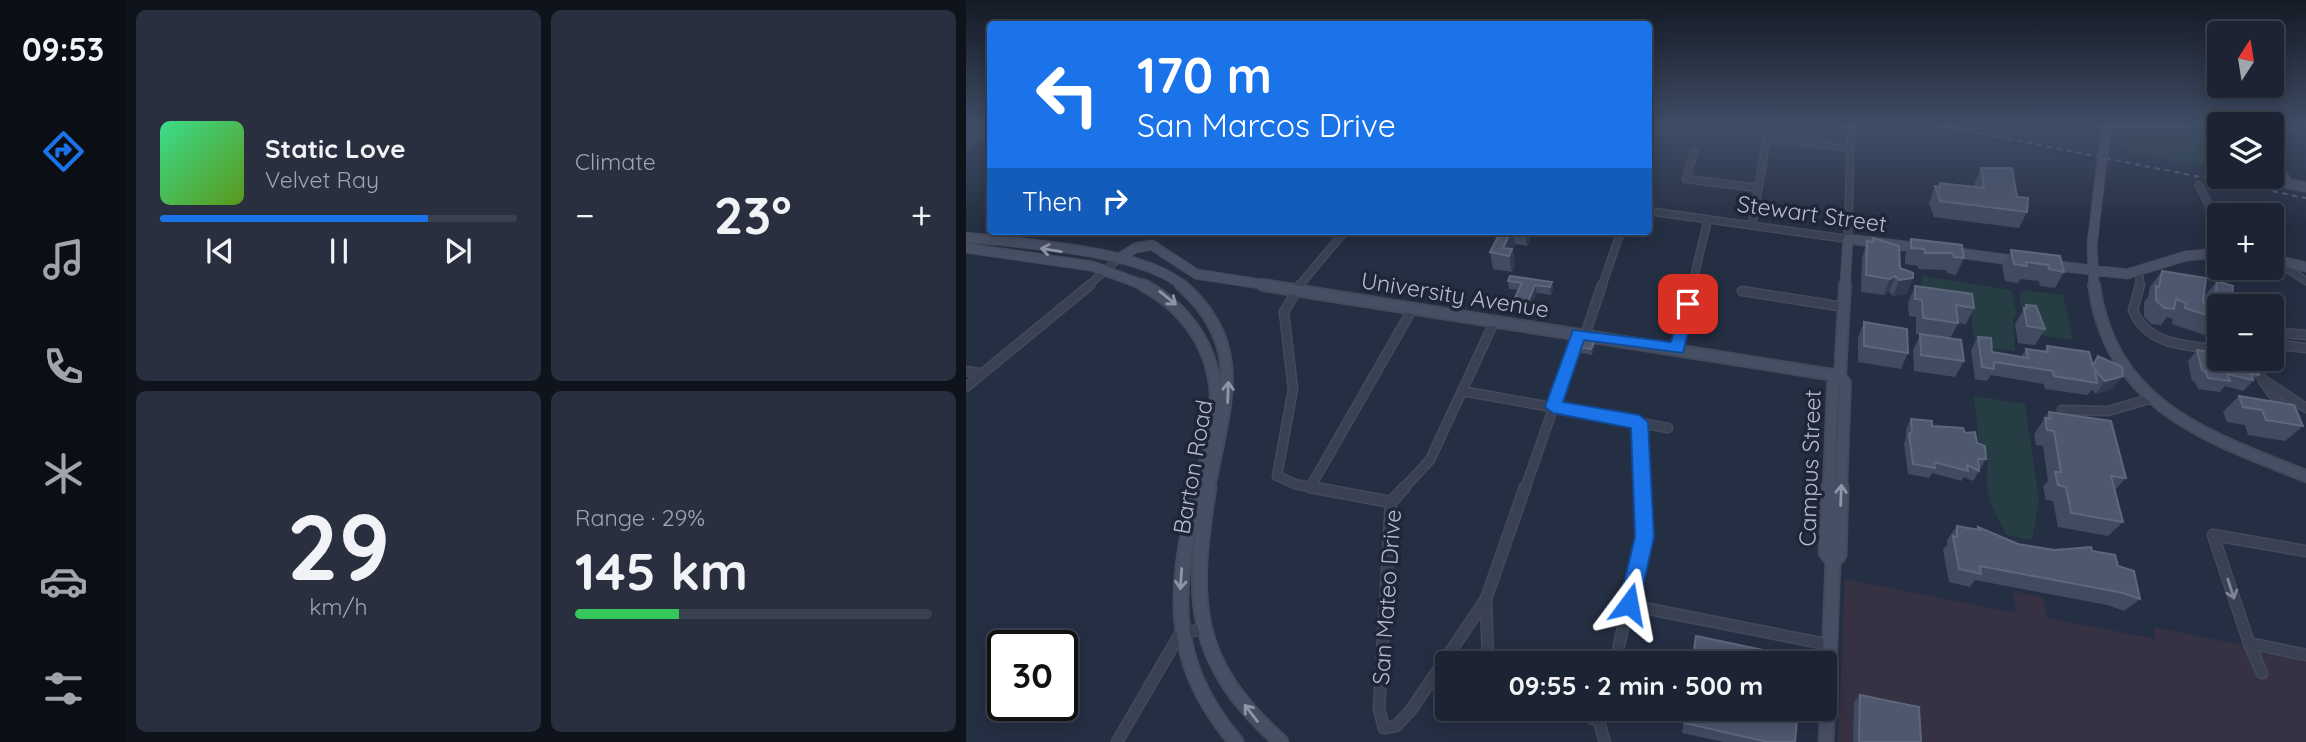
<!DOCTYPE html>
<html lang="en">
<head>
<meta charset="utf-8">
<style>
	:root { --surface:#1c2332; --page:#292f3e; --text:#f1f3f6; --muted:#a0a4ac; --line:#3a404d; --accent:#1a73e8 }
	body { margin:0; font-family:Quicksand,sans-serif; background:var(--page); color:var(--text); height:100vh; display:flex; flex-direction:column; font-size:26px; white-space:nowrap }
	* { box-sizing:border-box; margin:0 }
	p { font-size:23px; color:var(--muted) }
	.icon { flex:none; width:38px; height:38px; fill:none; stroke:currentColor; stroke-width:2; stroke-linecap:round; stroke-linejoin:round }
	.map { position:relative; flex:1; overflow:hidden }
	.drawer { display:flex; flex-direction:column; gap:10px; padding:10px; background:#0f131c; width:840px }
	.drawer>* { flex:none }
	.hud { position:absolute; left:21px; top:21px; width:665px; height:214px; border-radius:7px; box-shadow:0 4px 18px #0003,0 0 0 2px var(--line); background:#1a73e8; color:#fff; overflow:hidden }
	.needle { width:46px; rotate:12deg }
	.buttons { position:absolute; left:1241px; top:21px; display:grid; gap:14px }
	.buttons a { display:grid; place-items:center; width:77px; height:77px; border-radius:7px; background:var(--surface); box-shadow:0 4px 18px #0003,0 0 0 2px var(--line); font-size:35px }
	.speed { position:absolute; left:21px; top:630px; display:flex; gap:14px; font-size:35px; font-weight:700; text-align:center }
	.speed>* { display:grid; place-content:center; width:91px; height:91px; border-radius:50%; background:var(--surface); box-shadow:0 4px 18px #0003,0 0 0 2px var(--line); line-height:1 }
	.speed .limit { border:4px solid #111; border-radius:10px; background:#fff; color:#111 }
	.pin { position:absolute; display:grid; place-items:center; width:60px; height:60px; color:#fff; margin:-30px; border-radius:14px; box-shadow:0 4px 10px #0006 }
	.me { position:absolute; width:77px; margin:-38px; rotate:13deg; stroke-linejoin:round; filter:drop-shadow(0 0 5px #0008) }
	.turn { display:flex; align-items:center; gap:24px; height:147px; padding:0 35px; font-size:32px }
	.turn .icon { width:91px; height:91px; stroke-width:2.5 }
	.turn b { display:block; font-size:49px; line-height:60px }
	.then { display:flex; align-items:center; height:66px; padding:0 35px; background:#0003; gap:14px; font-size:26px }
	.big { font-size:52px; font-weight:800; line-height:1.1 }
	.drawer .widget { flex:1; display:flex; flex-direction:column; justify-content:center; gap:10px; min-width:0; padding:0 24px; border-radius:10px; background:var(--page) }
	.drawer .dial { align-items:center; gap:0 }
	.dial b { font-size:91px; line-height:1 }
	.song { display:flex; align-items:center; gap:21px }
	.cover { width:84px; height:84px; border-radius:10px; background:linear-gradient(135deg,hsl(150 70% 55%),hsl(90 70% 35%)) }
	.played { height:7px; border-radius:4px; background:linear-gradient(90deg,var(--accent) 75%,var(--line) 75%) }
	.keys { display:flex; justify-content:space-around; direction:ltr }
	.heat { display:flex; justify-content:space-between; align-items:center; font-size:38px; direction:ltr }
	.charge { height:10px; border-radius:5px; background:linear-gradient(90deg,#34c759 29%,var(--line) 0) }
	.drawer .tiles { flex:1; display:grid; gap:10px; grid-template-columns:repeat(2,1fr) }
	.trip { position:absolute; left:469px; top:651px; width:402px; height:70px; border-radius:7px; background:var(--surface); box-shadow:0 4px 18px #0003,0 0 0 2px var(--line); font-weight:800; line-height:70px; text-align:center }
	main { display:flex; flex:1; min-height:0 }
	.tab-bar { display:flex; flex-direction:column; width:126px; justify-content:space-around; align-items:center; background:#0b0e14; color:var(--muted) }
	.tab-bar .icon { width:49px; height:49px }
	.tab-bar .selected { color:var(--accent) }
	.tab-bar b { font-size:32px; color:var(--text) }
	.map>svg:first-child { display:block }
</style>
</head>
<body>
<main>
<nav class="tab-bar">
<b>09:53</b>
<svg class="icon selected" aria-label="directions" viewBox="0 0 24 24"><path d="M12 3l9 9-9 9-9-9zM9 14v-3h6M13 9l2 2-2 2"/></svg>
<svg class="icon" aria-label="music" viewBox="0 0 24 24"><path d="M9 18V5l10-2v13"/><circle cx="6" cy="18" r="3"/><circle cx="16" cy="16" r="3"/></svg>
<svg class="icon" aria-label="phone" viewBox="0 0 24 24"><path d="M5 4h4l2 5-3 2q2 4 5 5l2-3 5 2v4C11 20 4 13 5 4z"/></svg>
<svg class="icon" aria-label="climate" viewBox="0 0 24 24"><path d="M12 3v18M4 7l16 10M4 17L20 7"/></svg>
<svg class="icon" aria-label="car" viewBox="0 0 24 24"><path d="M5 17H2v-5l4-1 3-4h7l3 4 3 1v5h-3M9 17h6M6 11h13"/><circle cx="7" cy="17" r="2"/><circle cx="17" cy="17" r="2"/></svg>
<svg class="icon" aria-label="filters" viewBox="0 0 24 24"><path d="M4 7h16M4 17h16"/><circle cx="9" cy="7" r="2"/><circle cx="15" cy="17" r="2"/></svg>
</nav>
<section class="drawer">
<div class="tiles">
<div class="widget">
<div class="song"><i class="cover"></i><div><b>Static Love</b><p>Velvet Ray</p></div></div>
<div class="played"></div>
<div class="keys"><svg class="icon" aria-label="previous" viewBox="0 0 24 24"><path d="M18 5L8 12l10 7zM5 5v14"/></svg><svg class="icon" aria-label="pause" viewBox="0 0 24 24"><path d="M8 5v14M16 5v14"/></svg><svg class="icon" aria-label="next" viewBox="0 0 24 24"><path d="M6 5l10 7-10 7zM19 5v14"/></svg></div>
</div>
<div class="widget"><p>Climate</p>
<div class="heat"><a>−</a><b class="big">23°</b><a>+</a></div>
</div>
<div class="widget dial"><b>29</b><p>km/h</p></div>
<div class="widget"><p>Range · 29%</p><b class="big">145 km</b><div class="charge"></div></div>
</div>
</section>
<div class="map">
<svg width="1340" height="742" viewBox="0 0 1340 742">
	<rect width="100%" height="100%" fill="#252f43"/>
	<path fill="#363243" d="M879,579L1050,613L1047,591L1077,598L1081,618L1190,639L1187,627L1340,658V742H872Z"/>
	<path fill="#273d44" d="M1152,125H1241L1244,131L1253,132V167L1169,155L1150,142Z
		M956,276L1045,290L1051,314L1047,319L1049,351L1009,346L1004,305L954,291Z
		M1059,290L1097,295L1107,340L1066,334L1064,320L1057,314L1053,294Z
		M1008,396L1059,404L1073,501L1066,540L1041,535L1025,505L1020,481L1022,463L1013,442Z"/>
	<g fill="none" stroke-linecap="round" stroke-linejoin="round">
		<path stroke="#172442" stroke-width="2" d="M957,125L1127,159"/>
		<g stroke="#434a5b" stroke-width="9">
			<path id="street-far2" d="M0,145L24,128
				M728,151L720,179L792,188
				M1233,185L1253,226
				M682,211L882,239L885,125
				M786,225L801,138L884,148
				M1308,260L1340,281
				M1173,271L1174,286
				M122,286L152,259
				M333,286L379,231
				M636,286L655,231
				M726,286L742,219"/>
		</g>
		<g stroke="#434a5b" stroke-width="11">
			<path id="street-far1" d="M334,285L318,312L327,389L311,476L329,484L354,489
				M1174,285L1167,310C1181,345 1220,346 1253,349
				M776,291L878,307
				M1306,332L1340,335
				M619,335L636,285
				M1306,344L1340,348
				M711,349L726,285
				M1291,359L1296,379L1340,408
				M0,371L14,373
				M1297,381L1318,410
				M0,387L124,285
				M496,391L702,428
				M1096,410L1142,411L1187,398
				M673,422L676,489
				M345,486L447,308
				M437,489L464,460L529,320
				M559,489L613,334"/>
		</g>
		<g stroke="#434a5b" stroke-width="13">
			<path id="street" d="M344,487L425,502
				M439,487L425,502L413,709L418,728L430,726L445,710L520,599L559,487
				M520,599L522,663
				M663,605L865,645
				M1283,643L1247,535L1340,551
				M649,663L678,537L676,487
				M1296,673L1283,643L1340,655
				M608,709L633,722L639,742
				M633,722L639,709
				M151,742L214,634L237,629"/>
		</g>
		<g stroke="#434a5b" stroke-width="11">
			<path id="secondary-far2" d="M1139,141L1142,125
				M1306,156L1322,184L1340,187
				M0,237C56,244 175,249 217,286
				M0,248L126,266L180,286
				M985,252L1053,261
				M152,259L169,248L186,245L230,274L308,286
				M1306,259L1340,267
				M1083,265L1161,274L1220,256L1253,253
				M879,286L882,239L955,248
				M1128,286L1126,245L1135,169"/>
		</g>
		<g stroke="#434a5b" stroke-width="14">
			<path id="secondary-far1" d="M177,285C222,309 250,350 250,403C250,431 238,462 232,489
				M215,285C286,346 257,409 243,489
				M297,285L874,376
				M1128,285C1145,406 1239,436 1340,476
				M863,489L867,383L874,376
				M875,489L879,383L874,376L879,285"/>
		</g>
		<g stroke="#434a5b" stroke-width="17">
			<path id="secondary" d="M232,487C209,588 199,658 270,742
				M243,487C225,600 224,661 315,742
				M863,487L860,552L867,561
				M860,742L867,561L873,555L875,487"/>
		</g>
		<use href="#street-far2" stroke="#394152" stroke-width="6"/>
		<use href="#street-far1" stroke="#394152" stroke-width="8"/>
		<use href="#street" stroke="#394152" stroke-width="10"/>
		<use href="#secondary-far2" stroke="#474f65" stroke-width="9"/>
		<use href="#secondary-far1" stroke="#474f65" stroke-width="10"/>
		<use href="#secondary" stroke="#474f65" stroke-width="13"/>
		<path stroke="#5b6579" stroke-width="2" stroke-dasharray="5 5" stroke-linecap="butt" d="M973,125L1340,198"/>
		<g stroke="#434a5b" stroke-width="11" stroke-linecap="butt">
			<path id="secondary-bridge" d="M1135,169L1139,141"/>
		</g>
		<use href="#secondary-bridge" stroke="#474f65" stroke-width="9"/>
	</g>
	<path fill="#404b61" d="M1015,168L1051,197L1061,212L1053,228L968,217L963,203L969,186L972,187L974,183L1008,187V184Z
		M535,231H563L564,240L561,246L549,244L547,250L549,265L546,272L527,269L524,252Z
		M907,238L934,268L941,294L927,296L923,292L918,295L895,292L896,258L901,241L906,242Z
		M945,239L996,245L998,258L990,275L981,273L980,270L952,269V266L939,264V256Z
		M1045,250L1098,272L1089,288L1074,286L1073,281L1054,279L1052,283L1039,281L1036,266Z
		M1196,271L1237,298L1251,281L1253,306V340L1206,324L1207,319L1201,317L1195,325L1185,324L1178,316V302L1182,297L1184,287Z
		M542,281L586,282L587,290L585,295L571,293L563,312L549,310L547,302L553,290L543,289Z
		M949,286L1008,308L1000,324L992,323L984,339L998,361L989,377L948,371L947,350L954,335L950,334V317L943,316L942,303Z
		M1060,305L1079,329L1069,345L1052,343L1049,324Z
		M898,322L942,353L935,369L892,362V338Z
		M1012,337L1026,352L1055,357L1060,349L1078,351L1081,346L1126,364L1132,356L1147,388L1130,394L1126,390L1121,395L1079,389L1078,384L1025,375L1021,381L1009,379L1005,350Z
		M629,340V346L626,355L615,353L614,347Z
		M1231,350L1293,375L1277,391L1259,386L1254,392L1232,389L1229,382L1226,381L1222,361Z
		M1273,396L1337,426L1319,441L1282,435L1279,425L1261,422L1257,412Z
		M1083,412L1160,478L1149,490L1157,522L1142,536L1092,527L1087,501L1080,500L1077,486L1082,481L1077,446L1070,445L1068,434Z
		M945,419L966,426L999,433L1011,443L1020,459L1007,481L998,477L995,481L966,473L963,478L942,474L938,444L940,438V429Z
		M991,526L1010,530L1012,527L1052,544L1088,550L1126,551L1152,566L1174,599L1158,611L1141,605L1009,580L1004,587L983,582L977,550L981,545V540Z
		M894,695L955,742H887L888,702Z
		M720,709L725,710V709H832L829,742H758L716,733Z"/>
	<path fill="#303a50" d="M545,231H547L549,244L547,250L549,265L546,272L543,256L537,248Z
		M559,231H563L564,240L561,246Z
		M929,276L923,292L918,295L924,279Z
		M947,278L941,294L927,296L933,280Z
		M586,282L587,290L585,295L584,287Z
		M569,285L571,293L563,312L561,304Z
		M629,340V346L626,355L625,349Z
		M1157,376L1147,388L1130,394L1139,381Z"/>
	<path fill="#4d576d" stroke="#5d677c" stroke-width="2" d="M1015,168H1046L1051,197L1062,198L1061,212L974,201L969,186L974,187V183L1018,188Z
		M535,231H545L537,248L546,249L543,256L524,252Z
		M907,238L933,246L934,268L947,273V278L933,280L929,276L924,279L900,275L901,241L907,242Z
		M945,239L996,245L998,258L988,257L987,253H959L958,249L945,248Z
		M1045,250L1094,256L1098,272L1083,269L1082,265L1060,262L1061,266L1048,264Z
		M1196,271L1240,278L1237,302L1248,305L1251,281L1267,286L1265,306H1253V319L1219,308L1220,303L1210,299L1208,309L1198,308L1190,300V286L1193,287Z
		M544,276L586,282L584,287L569,285L561,304L547,302L556,283L542,281Z
		M949,286L1006,294L1008,308L990,305L992,323L957,318L956,300L949,299Z
		M1060,305L1070,306L1079,329L1061,326L1058,308H1061Z
		M898,322L941,329L942,353L898,346Z
		M954,334L995,340L998,361L955,355Z
		M1012,337L1025,338L1026,352L1062,358L1060,349L1082,352L1081,346L1123,352L1127,366L1132,356L1156,367L1157,376L1139,381L1129,370L1131,383L1088,376L1087,371L1028,362V369L1016,367Z
		M617,338L629,340L625,349L614,347Z
		M1231,350L1253,353V359H1283L1293,375L1285,374L1287,380L1261,374L1264,381L1242,378L1239,371L1236,370Z
		M1273,396L1328,405L1337,426L1300,420L1296,410L1277,407Z
		M1083,412L1145,421L1160,478L1145,476L1157,522L1105,513L1100,487L1092,485L1089,472H1095L1088,431L1081,430L1079,418L1084,419Z
		M945,419L966,421V426L997,428L999,433L1009,432L1011,443L1019,446L1020,459H1012L1013,471L1001,465L1002,471L968,462L969,468L947,464L943,434L946,432Z
		M991,526L1013,530L1012,527L1052,544L1088,550L1125,547L1126,551L1149,555L1152,566L1168,571L1174,599L1157,593L1014,566L1015,574L993,569L987,536L991,537Z
		M730,636L835,658V663H726Z
		M894,695L953,707L955,742H893Z
		M720,709L726,710V709H832L829,742H802L718,723Z"/>
	<defs><path id="oneway-shaft" d="M-6 0H5M1.5-3L5.5 0L1.5 3" fill="none" stroke-width="1.6" stroke-linecap="round" stroke-linejoin="round" transform="scale(1.75)"/></defs>
	<g stroke="#8f96a8">
		<use href="#oneway-shaft" transform="translate(85 250) rotate(-171)"/>
		<use href="#oneway-shaft" transform="translate(202 298) rotate(39)"/>
		<use href="#oneway-shaft" transform="translate(262 392) rotate(-88)"/>
		<use href="#oneway-shaft" transform="translate(875 495) rotate(-88)"/>
		<use href="#oneway-shaft" transform="translate(215 579) rotate(94)"/>
		<use href="#oneway-shaft" transform="translate(285 713) rotate(-128)"/>
	</g>
	<use stroke="#7e8595" href="#oneway-shaft" transform="translate(1265 589) rotate(72)"/>
	<linearGradient id="sky" x2="0" y2="1"><stop stop-color="#141a25"/><stop offset="0.55" stop-color="#404d66"/><stop offset="1" stop-color="#404d66" stop-opacity="0"/></linearGradient>
	<rect width="1340" height="229" fill="url(#sky)"/>
	<path fill="#1a73e8" stroke="#114b97" stroke-width="2" d="M722,298L729,304L717,353L618,340L597,402L673,415L682,422L688,537L673,604L670,611L663,614L656,611L653,604L669,537L665,428L587,413L579,407L607,330L705,342L715,304Z"/>
	<g text-anchor="middle" stroke-width="7" stroke-linejoin="round" paint-order="stroke">
		<g font-size="23" fill="#b6bdcc" stroke="#1e2638">
			<text transform="translate(846 214) rotate(8)" y="8">Stewart Street</text>
			<text transform="translate(489 295) rotate(9)" y="8">University Avenue</text>
			<text transform="translate(227 467) rotate(-80)" y="8">Barton Road</text>
			<text transform="translate(844 468) rotate(-88)" y="8">Campus Street</text>
			<text transform="translate(421 597) rotate(-86)" y="8">San Mateo Drive</text>
		</g>
	</g>
</svg>
<div class="buttons">
<a><svg class="needle" viewBox="-14 -14 28 28"><path d="M0-13l5 13h-10z" fill="#e53935"/><path d="M0 13l5-13h-10z" fill="#a0a4ac"/></svg></a>
<a><svg class="icon" aria-label="layers" viewBox="0 0 24 24"><path d="M12 4l9 5-9 5-9-5zM3 14l9 5 9-5"/></svg></a>
<a>+</a>
<a>−</a>
</div>
<div class="speed"><div class="limit">30</div></div>
<div class="pin" style="left:722px;top:304px;background:#d93025"><svg class="icon" aria-label="arrive" viewBox="0 0 24 24"><path d="M6 21V4h12l-3 4 3 4H6"/></svg></div>
<svg class="me" style="left:663px;top:604px" viewBox="-20 -20 40 40"><path d="M0-17L14 15 0 8-14 15z" fill="#1a73e8" stroke="#fff" stroke-width="4"/></svg>
<div class="trip">09:55 · 2 min · 500 m</div>
<div class="hud">
<div class="turn"><svg class="icon" aria-label="left" viewBox="0 0 24 24"><path d="M17 20v-9H6M10 6l-5 5 5 5"/></svg><div><b>170 m</b>San Marcos Drive</div></div>
<div class="then">Then<svg class="icon" aria-label="right" viewBox="0 0 24 24"><path d="M7 20v-9h11M14 6l5 5-5 5"/></svg></div>
</div>
</div>
</main>
</body>
</html>
